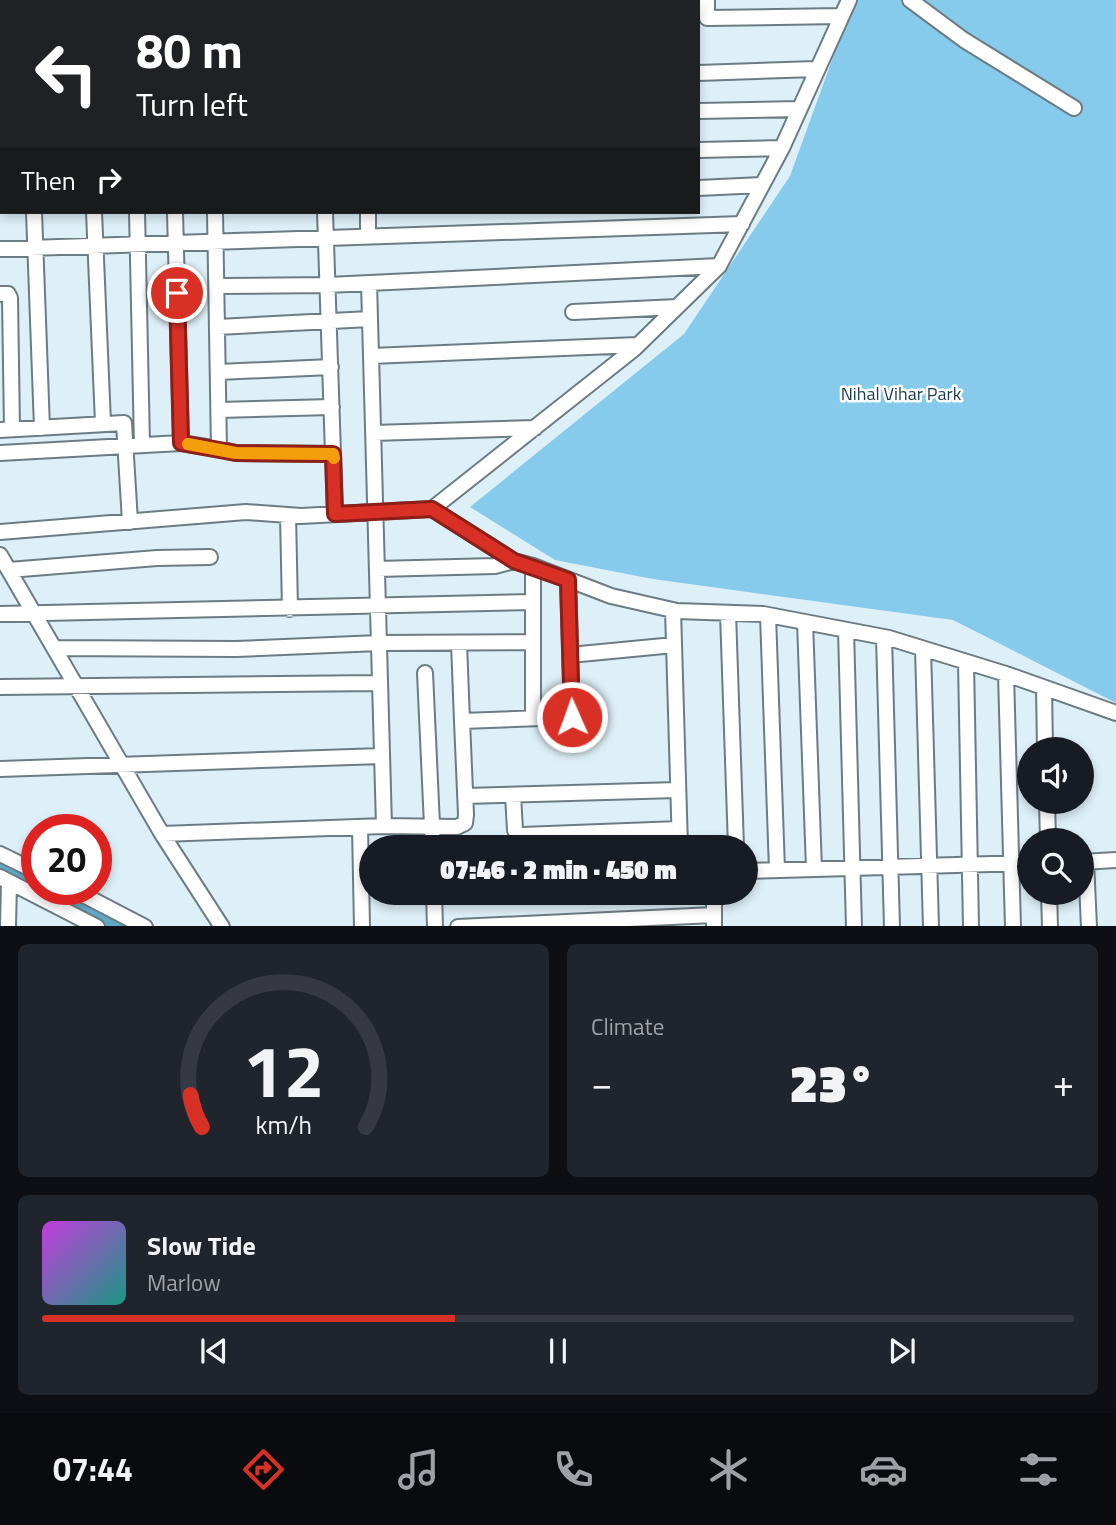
<!DOCTYPE html>
<html lang="en">
<head>
<meta charset="utf-8">
<style>
	:root { --surface:#171b24; --page:#20242c; --text:#f1f3f6; --muted:#9ea1a6; --line:#363941; --accent:#d93025 }
	body { margin:0; font-family:"Titillium Web",sans-serif; background:var(--page); color:var(--text); height:100vh; display:flex; flex-direction:column; font-size:26px; white-space:nowrap }
	* { box-sizing:border-box; margin:0 }
	p { font-size:23px; color:var(--muted) }
	.icon { flex:none; width:38px; height:38px; fill:none; stroke:currentColor; stroke-width:2; stroke-linecap:round; stroke-linejoin:round }
	.map { position:relative; height:926px; overflow:hidden }
	.details { display:flex; flex-direction:column; gap:18px; padding:18px; background:#0d0f14; flex:1 }
	.details>* { flex:none }
	.top-card { position:absolute; left:0px; top:0px; width:700px; height:214px; box-shadow:0 4px 10px #0003; background:#202124; color:#fff; overflow:hidden }
	.tools { position:absolute; left:1017px; top:737px; display:grid; gap:14px }
	.tools a { display:grid; place-items:center; width:77px; height:77px; border-radius:50%; background:var(--surface); box-shadow:0 4px 10px #0003; font-size:35px }
	.speed { position:absolute; left:21px; top:814px; display:flex; gap:14px; font-size:35px; font-weight:700; text-align:center }
	.speed>* { display:grid; place-content:center; width:91px; height:91px; border-radius:50%; background:var(--surface); box-shadow:0 4px 10px #0003; line-height:1 }
	.speed .limit { border:10px solid #d22; background:#fff; color:#111 }
	.pin { position:absolute; display:grid; place-items:center; width:60px; height:60px; color:#fff; margin:-30px; border:4px solid #fff; border-radius:50%; box-shadow:0 2px 7px #0007 }
	.me { position:absolute; width:77px; margin:-38px; rotate:358deg; stroke-linejoin:round; filter:drop-shadow(0 0 5px #0008) }
	.turn { display:flex; align-items:center; gap:24px; height:147px; padding:0 21px; font-size:32px }
	.turn .icon { width:91px; height:91px; stroke-width:2.5 }
	.turn b { display:block; font-size:49px; line-height:60px }
	.then { display:flex; align-items:center; height:66px; padding:0 21px; background:#0003; gap:14px; font-size:26px }
	.big { font-size:52px; font-weight:800; line-height:1.1 }
	.details .widget { flex:1; display:flex; flex-direction:column; justify-content:center; gap:10px; min-width:0; padding:0 24px; border-radius:10px; background:var(--page) }
	.details .dial { align-items:center; gap:0 }
	.dial svg { height:182px; overflow:visible; fill:none; stroke:var(--line); stroke-width:7; stroke-linecap:round; text-anchor:middle }
	.dial text { fill:var(--text); stroke:none }
	.song { display:flex; align-items:center; gap:21px }
	.cover { width:84px; height:84px; border-radius:10px; background:linear-gradient(135deg,hsl(290 70% 55%),hsl(170 70% 35%)) }
	.played { height:7px; border-radius:4px; background:linear-gradient(90deg,var(--accent) 40%,var(--line) 40%) }
	.keys { display:flex; justify-content:space-around; direction:ltr }
	.heat { display:flex; justify-content:space-between; align-items:center; font-size:38px; direction:ltr }
	.details .tiles { flex:1; display:grid; gap:18px; grid-template-columns:1fr 1fr }
	.widget:last-child { grid-column:span 2 }
	.trip { position:absolute; left:359px; top:835px; width:399px; height:70px; border-radius:35px; background:var(--surface); box-shadow:0 4px 10px #0003; font-weight:800; line-height:70px; text-align:center }
	.tab-bar { display:flex; height:112px; justify-content:space-around; align-items:center; background:#090b0e; color:var(--muted) }
	.tab-bar .icon { width:49px; height:49px }
	.tab-bar .current { color:var(--accent) }
	.tab-bar b { font-size:32px; color:var(--text) }
	.map>svg:first-child { display:block }
</style>
</head>
<body>
<div class="map">
<svg width="1116" height="927" viewBox="0 0 1116 927">
	<rect width="100%" height="100%" fill="#ddeff7"/>
	<path fill="#86cbeb" d="M857,0H1116V703L953,620L653,579L555,560L470,507L684,334L790,176L849,13Z"/>
	<g fill="none" stroke-linecap="round" stroke-linejoin="round">
		<path stroke="#60a8c7" stroke-width="12" d="M0,869L37,887
			M41,889L118,927"/>
		<g stroke="#6c7c83" stroke-width="18">
			<path id="minor" d="M26,0V2
				M64,0V2
				M103,0V2
				M141,0V2
				M178,0V2
				M216,0V2
				M269,0L270,2
				M316,0V2
				M362,0V2
				M412,0V2
				M452,0V2
				M491,0V2
				M528,0V2
				M566,0V2
				M609,0V2
				M649,0V2
				M707,0V18L840,16
				M910,0L964,40L1074,108
				M0,71H2
				M698,73L816,69
				M698,111L799,109
				M698,150L782,148
				M698,188L762,185
				M34,212L42,428
				M94,212L103,423
				M137,212L142,445
				M175,212L181,443
				M215,212L219,449L236,453L333,454
				M325,212L335,514
				M368,212V236
				M0,249L742,224
				M369,283L384,826
				M218,286L328,285L719,266
				M0,294H8L10,298L12,429
				M573,312L677,307
				M218,327L370,319
				M371,356L638,345
				M219,372L331,367
				M219,410L332,407
				M0,430L124,423L130,522
				M373,433L535,428
				M0,453L181,443L219,449
				M432,509L514,561L533,566L611,596L677,611L763,614L889,638L1006,674L1116,713
				M288,515L290,609
				M0,532L246,512L301,516L432,509L634,349L719,266L782,148L849,0
				M0,555L162,834L222,927
				M533,566V718
				M377,569L495,566L514,561
				M9,570L157,558L210,557
				M568,580L572,717
				M673,610L680,847
				M728,613L736,847
				M0,614L533,602
				M768,615L777,870
				M805,622L814,869
				M846,630L854,927
				M884,637L892,927
				M459,643L462,721
				M54,648L236,649L379,643L533,642
				M923,649L931,927
				M570,655L674,645
				M966,662L971,927
				M425,673L433,847
				M1006,674L1013,927
				M0,687L380,683
				M1044,688L1045,749
				M0,769L382,756
				M513,795L515,830L517,834L522,835L679,829
				M465,796L678,790
				M1047,802L1048,840
				M360,827L362,927
				M162,834L384,826L457,827L465,823L466,815L462,721L594,716
				M0,854L37,872
				M1086,861L1089,927
				M1082,862L1116,860
				M746,871L1029,863
				M0,877L97,927
				M72,889L145,927
				M434,892L435,927
				M714,892V927
				M1049,892L1050,927
				M8,927L9,882
				M458,927L714,915"/>
		</g>
		<use href="#minor" stroke="#fff" stroke-width="14"/>
	</g>
	<g fill="none" stroke-linecap="round" stroke-linejoin="round">
		<g stroke="#8d1f18" stroke-width="18">
			<path id="route" d="M177,293L181,443L236,453L333,454L335,514L432,509L514,561L568,580L572,717"/>
		</g>
		<use href="#route" stroke="#d93025" stroke-width="12"/>
		<path stroke="#f59e0b" stroke-width="12" d="M188,444L236,453L333,454L334,458"/>
	</g>
	<g text-anchor="middle" stroke-width="5" stroke-linejoin="round" paint-order="stroke">
		<g font-size="18" fill="#1b3c4a" stroke="#fff">
			<text x="901" y="400">Nihal Vihar Park</text>
		</g>
	</g>
</svg>
<div class="tools">
<a><svg class="icon" aria-label="sound" viewBox="0 0 24 24"><path d="M4 9h4l5-4v14l-5-4H4zM17 9q2 3 0 6"/></svg></a>
<a><svg class="icon" aria-label="search" viewBox="0 0 24 24"><circle cx="10" cy="10" r="6"/><path d="M15 15l6 6"/></svg></a>
</div>
<div class="speed"><div class="limit">20</div></div>
<div class="pin" style="left:177px;top:293px;background:#d93025"><svg class="icon" aria-label="arrive" viewBox="0 0 24 24"><path d="M6 21V4h12l-3 4 3 4H6"/></svg></div>
<svg class="me" style="left:572px;top:717px" viewBox="-20 -20 40 40"><circle r="17" fill="#d93025" stroke="#fff" stroke-width="3"/><path d="M0-11L8 9 0 5-8 9z" fill="#fff"/></svg>
<div class="trip">07:46 · 2 min · 450 m</div>
<div class="top-card">
<div class="turn"><svg class="icon" aria-label="left" viewBox="0 0 24 24"><path d="M17 20v-9H6M10 6l-5 5 5 5"/></svg><div><b>80 m</b>Turn left</div></div>
<div class="then">Then<svg class="icon" aria-label="right" viewBox="0 0 24 24"><path d="M7 20v-9h11M14 6l5 5-5 5"/></svg></div>
</div>
</div>
<section class="details">
<div class="tiles">
<div class="widget dial"><svg viewBox="0 0 100 80">
<path d="M14 69A42 42 0 1 1 86 69"/>
<path d="M14 69A42 42 0 0 1 9 55" stroke="#d93025"/>
<text x="50" y="56" font-size="32" font-weight="700">12</text>
<text x="50" y="72" font-size="11">km/h</text>
</svg></div>
<div class="widget"><p>Climate</p>
<div class="heat"><a>−</a><b class="big">23°</b><a>+</a></div>
</div>
<div class="widget">
<div class="song"><i class="cover"></i><div><b>Slow Tide</b><p>Marlow</p></div></div>
<div class="played"></div>
<div class="keys"><svg class="icon" aria-label="previous" viewBox="0 0 24 24"><path d="M18 5L8 12l10 7zM5 5v14"/></svg><svg class="icon" aria-label="pause" viewBox="0 0 24 24"><path d="M8 5v14M16 5v14"/></svg><svg class="icon" aria-label="next" viewBox="0 0 24 24"><path d="M6 5l10 7-10 7zM19 5v14"/></svg></div>
</div>
</div>
</section>
<nav class="tab-bar">
<b>07:44</b>
<svg class="icon current" aria-label="directions" viewBox="0 0 24 24"><path d="M12 3l9 9-9 9-9-9zM9 14v-3h6M13 9l2 2-2 2"/></svg>
<svg class="icon" aria-label="music" viewBox="0 0 24 24"><path d="M9 18V5l10-2v13"/><circle cx="6" cy="18" r="3"/><circle cx="16" cy="16" r="3"/></svg>
<svg class="icon" aria-label="phone" viewBox="0 0 24 24"><path d="M5 4h4l2 5-3 2q2 4 5 5l2-3 5 2v4C11 20 4 13 5 4z"/></svg>
<svg class="icon" aria-label="climate" viewBox="0 0 24 24"><path d="M12 3v18M4 7l16 10M4 17L20 7"/></svg>
<svg class="icon" aria-label="car" viewBox="0 0 24 24"><path d="M5 17H2v-5l4-1 3-4h7l3 4 3 1v5h-3M9 17h6M6 11h13"/><circle cx="7" cy="17" r="2"/><circle cx="17" cy="17" r="2"/></svg>
<svg class="icon" aria-label="filters" viewBox="0 0 24 24"><path d="M4 7h16M4 17h16"/><circle cx="9" cy="7" r="2"/><circle cx="15" cy="17" r="2"/></svg>
</nav>
</body>
</html>
